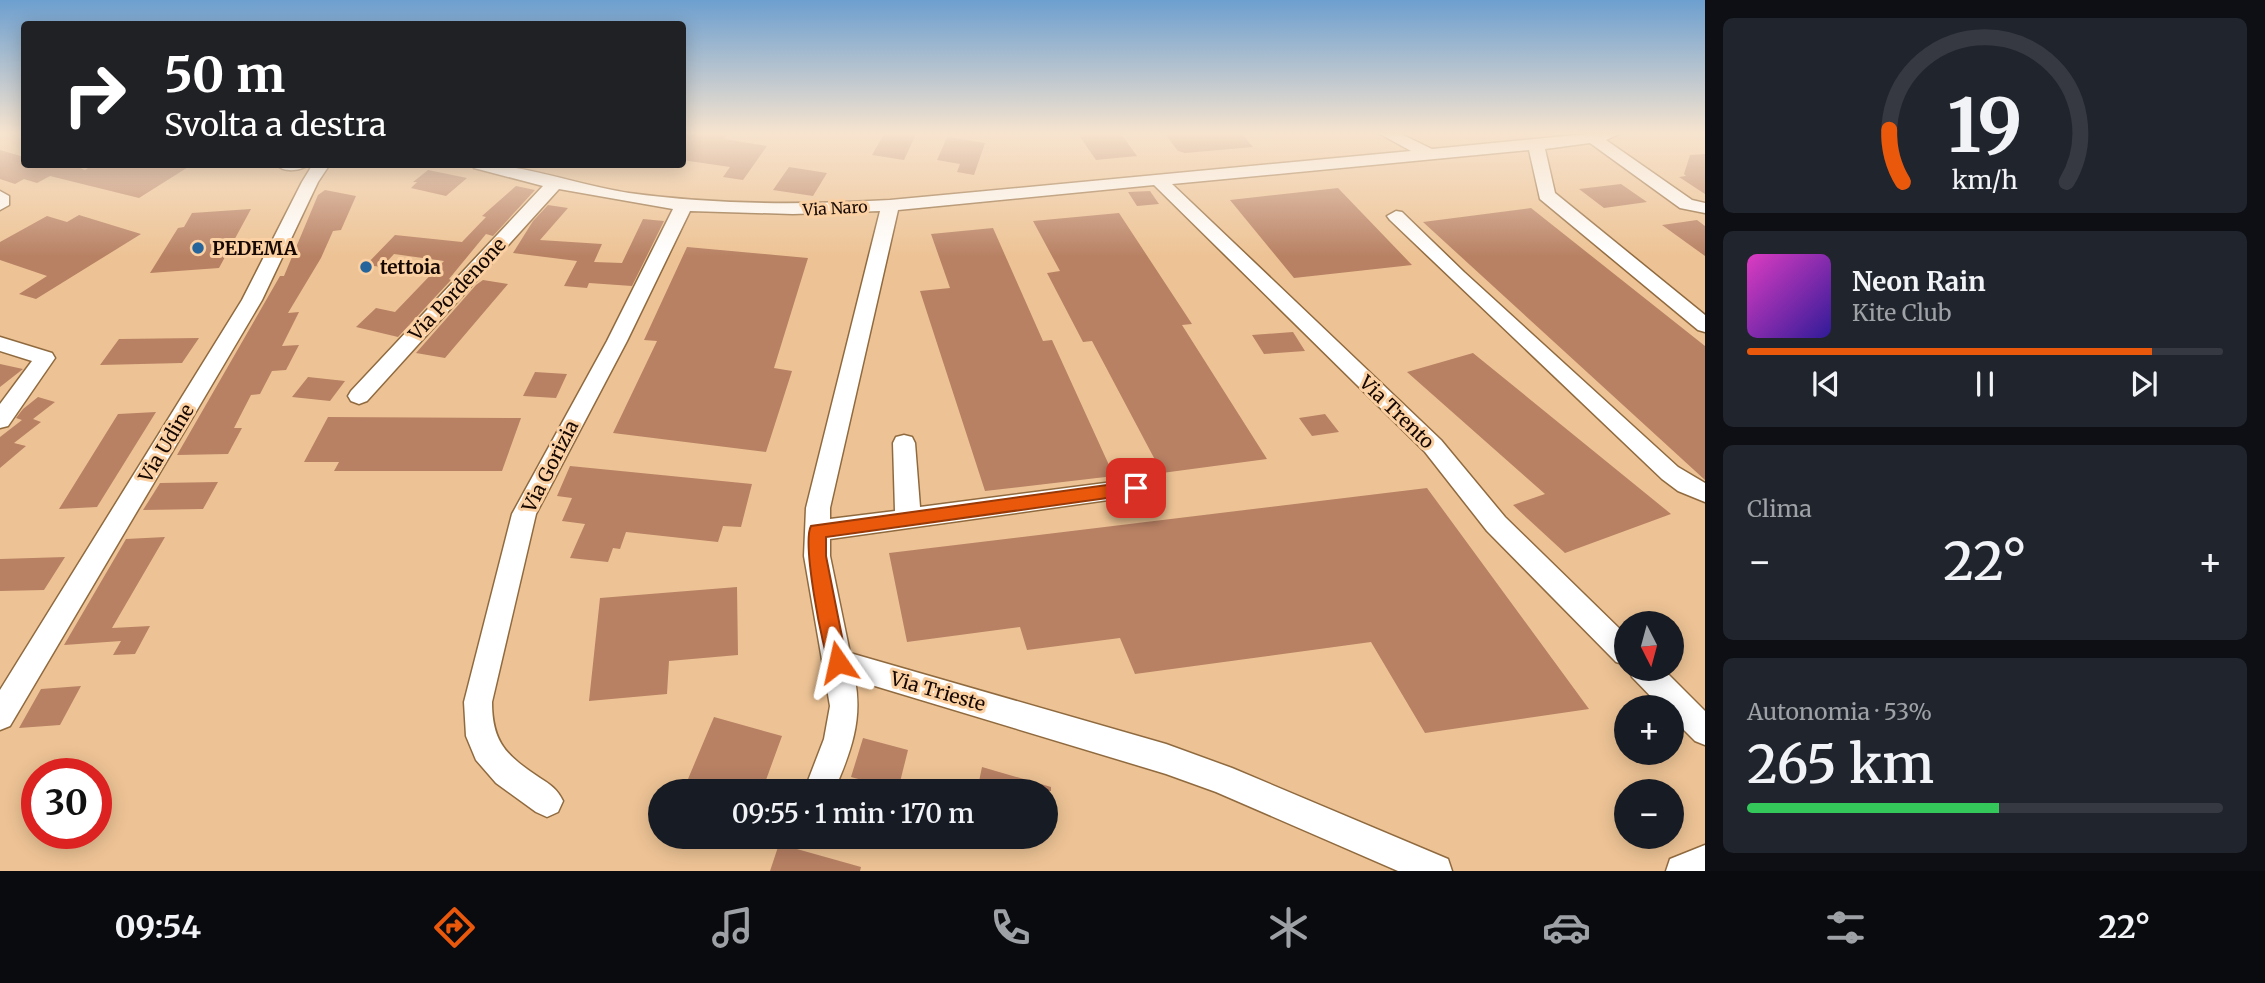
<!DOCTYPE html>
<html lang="it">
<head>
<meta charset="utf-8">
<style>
	:root { --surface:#171b24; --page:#20242c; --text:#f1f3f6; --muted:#9ea1a6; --line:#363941; --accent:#ea580c }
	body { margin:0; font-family:Merriweather,serif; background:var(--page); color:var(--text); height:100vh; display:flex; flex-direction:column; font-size:26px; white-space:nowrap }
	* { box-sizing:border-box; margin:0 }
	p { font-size:23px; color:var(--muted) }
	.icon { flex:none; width:38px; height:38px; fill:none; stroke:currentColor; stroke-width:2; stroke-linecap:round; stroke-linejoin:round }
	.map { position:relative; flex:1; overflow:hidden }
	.side { display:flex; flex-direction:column; gap:18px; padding:18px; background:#0d0f14; width:560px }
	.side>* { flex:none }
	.top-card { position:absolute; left:21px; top:21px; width:665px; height:147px; border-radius:7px; box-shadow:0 4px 18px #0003; background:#202124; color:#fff; overflow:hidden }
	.needle { width:46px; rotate:174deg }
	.buttons { position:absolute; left:1614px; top:611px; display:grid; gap:14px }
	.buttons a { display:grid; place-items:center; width:70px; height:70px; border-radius:50%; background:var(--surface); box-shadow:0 4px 18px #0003; font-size:35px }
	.speed { position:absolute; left:21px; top:758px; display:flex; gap:14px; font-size:35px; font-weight:700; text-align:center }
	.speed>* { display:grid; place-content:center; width:91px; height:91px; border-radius:50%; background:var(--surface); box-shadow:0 4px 18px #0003; line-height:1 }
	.speed .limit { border:10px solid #d22; background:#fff; color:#111 }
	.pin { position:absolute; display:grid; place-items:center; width:60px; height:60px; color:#fff; margin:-30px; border-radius:14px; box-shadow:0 4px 10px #0006 }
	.me { position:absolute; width:77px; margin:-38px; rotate:349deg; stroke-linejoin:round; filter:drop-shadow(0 0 5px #0008) }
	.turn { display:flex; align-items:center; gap:24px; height:147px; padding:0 28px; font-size:32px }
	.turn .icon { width:91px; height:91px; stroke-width:2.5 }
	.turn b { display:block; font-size:49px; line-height:60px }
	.big { font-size:52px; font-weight:600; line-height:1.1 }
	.side .card { flex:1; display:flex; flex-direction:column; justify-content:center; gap:10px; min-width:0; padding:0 24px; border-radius:10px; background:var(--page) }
	.side .dial { align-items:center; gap:0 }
	.dial svg { height:182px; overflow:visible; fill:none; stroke:var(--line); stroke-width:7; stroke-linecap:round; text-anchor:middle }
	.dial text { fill:var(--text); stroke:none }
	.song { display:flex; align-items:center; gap:21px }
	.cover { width:84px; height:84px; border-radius:10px; background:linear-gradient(135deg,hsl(310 70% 55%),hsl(250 70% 35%)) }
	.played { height:7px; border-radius:4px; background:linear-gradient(90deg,var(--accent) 85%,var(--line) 85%) }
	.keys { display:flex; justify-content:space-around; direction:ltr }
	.heat { display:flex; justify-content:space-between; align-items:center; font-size:38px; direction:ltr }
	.charge { height:10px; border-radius:5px; background:linear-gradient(90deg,#34c759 53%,var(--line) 0) }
	.trip { position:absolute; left:648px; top:779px; width:410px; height:70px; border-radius:35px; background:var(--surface); box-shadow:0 4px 18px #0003; font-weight:600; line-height:70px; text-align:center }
	.tab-bar { display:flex; height:112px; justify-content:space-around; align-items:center; background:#090b0e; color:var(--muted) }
	.tab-bar .icon { width:49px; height:49px }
	.tab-bar .selected { color:var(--accent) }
	.tab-bar b { font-size:32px; color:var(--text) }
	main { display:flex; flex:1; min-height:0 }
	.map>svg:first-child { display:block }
</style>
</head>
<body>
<main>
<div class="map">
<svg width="1705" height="871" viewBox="0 0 1705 871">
	<rect width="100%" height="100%" fill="#edc395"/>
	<path fill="#b88164" d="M682,134H727L724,139L767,146L743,180L723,177L730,167L682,160Z
		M884,134H916L904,160L872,155Z
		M1078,134H1121L1137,156L1096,160Z
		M1165,134H1242L1253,147L1185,153L1178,151Z
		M947,137L985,143L974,175L957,172L960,164L937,160Z
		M0,150L24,157V164H71L85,170L94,164H193L139,198L50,176L37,183L24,179L15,184L0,179Z
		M1705,154V194L1679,177L1686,176L1684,174L1690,155Z
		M789,167L827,173L813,196L773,190Z
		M428,170L467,178L446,196L411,188L417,182H413Z
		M1621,184L1647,202L1604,208L1579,189Z
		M516,186L535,190L493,236L486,234L449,279L451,280L398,337L356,327L376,308L395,312L444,261L394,254L382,267L366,265L395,235L462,242L486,217L482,216Z
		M1338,188L1412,265L1294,278L1230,200Z
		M325,190L356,196L341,230L333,231L321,258L288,313L299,312L282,346L299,345L286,370L272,371L260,394L251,395L234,428H242L228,454L177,455L265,302L280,276H284L318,195Z
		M1150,191L1159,204L1137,206L1128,192Z
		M548,205L568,208L540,240L602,244L594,262L622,263L643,219L664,221L632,286L589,283L587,288L564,286L577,261L513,253L533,221Z
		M1531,208L1705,346V480L1423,222Z
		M251,209L219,268L150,273L178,228L184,227L192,213Z
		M1119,213L1192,324L1182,325L1267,459L1162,473L1092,341L1083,342L1047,273L1060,271L1033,221Z
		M79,215L141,234L36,299L19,294L47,276L0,260V242L47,216L67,222Z
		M1697,220L1705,226V256L1662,225Z
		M993,228L1043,341L1052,340L1114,476L985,491L920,291L950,288L931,234Z
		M687,247L808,258L774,368L792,371L766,452L613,433L657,341L644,340Z
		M483,280L508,284L445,358L416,353L476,285Z
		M1293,332L1305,351L1264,354L1252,335Z
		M199,338L182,363L100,365L119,339Z
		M1473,353L1671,514L1565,553L1513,505L1545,494L1407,372Z
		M0,364L23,369L0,387Z
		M535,372L567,374L556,398L523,396Z
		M308,377L345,381L330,401L292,397Z
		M38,397L55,402L33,419L41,422L14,443L26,446L0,468V437L22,420L16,418L23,409Z
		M156,412L97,507L59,509L118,414Z
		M1325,414L1339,432L1312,436L1299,418Z
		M328,417L521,418L502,471H334L339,462H304Z
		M570,466L752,484L741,527L723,526L718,542L626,532L620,549L613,548L608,562L570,558L585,524L562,521L572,498L557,496Z
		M218,482L203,509L143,510L160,483Z
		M1427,488L1589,709L1425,733L1371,642L1135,674L1120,638L1027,650L1020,627L907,642L889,553Z
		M165,537L112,628L150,626L135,654L113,655L121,641L64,645L126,539Z
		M65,557L44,590L0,591V559Z
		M737,587L738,655L669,661L667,694L589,701L600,598Z
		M81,686L60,725L19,728L41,689Z
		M714,717L782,736L762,791H683Z
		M863,738L908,750L898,790L851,777Z
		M982,767L1051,787V791H977Z
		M779,844L861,867L860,871H770Z"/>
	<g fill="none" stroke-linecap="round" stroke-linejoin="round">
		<g stroke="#906a3f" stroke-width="3">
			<path id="minor" d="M1380,134H1401L1432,149L1586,134H1619L1606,140L1692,200L1705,203V213L1680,208L1590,143L1545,149L1555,193L1705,315V332L1698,330L1540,199L1529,150L1172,184L1441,440L1505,517L1626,635V665L1616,662L1487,531L1425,452L1154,185L898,210L830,508V519L895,511L893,443L896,437L904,435L912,437L915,443L920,507L1136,479L1144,481L1148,488L1144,495L830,539V556L850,653L1166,744L1232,768L1448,859L1452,871H1398L1216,792L1166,774L855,680C863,721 850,754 834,791H804L824,739L830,706L804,556L806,508L880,211L793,214L690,211L627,341L536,514L492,702C492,743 507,756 540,778C551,785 557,789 563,801L558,812L547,817L536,812L496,783L476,760L466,736L464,702L512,514L607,341L673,209L559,189L367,401L359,404L351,401L348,396L351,391L543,186L474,168L472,164C525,164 576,185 629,193C716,205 803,205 890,200L1411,151Z
				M309,164C302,171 284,173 277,165Z
				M313,164H330L318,182L262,300L10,726L0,730V690L242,300L302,182Z
				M0,191L9,196V205L0,210Z
				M1396,211L1402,212L1464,272L1678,467L1705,483V502L1678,491L1662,479L1390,220L1387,216Z
				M0,337L52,353L55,358L8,426L0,428V404L32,361L0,351Z
				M1628,668H1662L1705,711V745L1695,741L1671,717V707H1661L1632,677Z
				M1705,845V871H1666L1670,859Z"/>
		</g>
		<use href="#minor" fill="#fff" fill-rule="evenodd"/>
	</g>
	<linearGradient id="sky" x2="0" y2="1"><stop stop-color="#6d9fcf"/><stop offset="0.52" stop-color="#f7e4cf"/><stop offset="1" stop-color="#f7e4cf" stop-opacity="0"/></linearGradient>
	<rect width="1705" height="256" fill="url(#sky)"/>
	<path fill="#ea580c" stroke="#983908" stroke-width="2" d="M1136,481L1142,483L1144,488L1142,492L1136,494L826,537V556L847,662L844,669L838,671L831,669C822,650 802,542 811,526Z"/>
	<g fill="#26659c" stroke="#fbd0a2" stroke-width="2.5">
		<circle cx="198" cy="248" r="7"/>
		<circle cx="366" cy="267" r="7"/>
	</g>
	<g text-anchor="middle" stroke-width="6" stroke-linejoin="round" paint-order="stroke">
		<g font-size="16" fill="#160800" stroke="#fbd0a2">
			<text transform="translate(835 208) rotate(-3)" y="6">Via Naro</text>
		</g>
		<g font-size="19" font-weight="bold" fill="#160800" stroke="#fbd0a2" text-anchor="start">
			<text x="212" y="255">PEDEMA</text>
			<text x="380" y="274">tettoia</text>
		</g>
		<g font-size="19" fill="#160800" stroke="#fbd0a2">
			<text transform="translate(457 289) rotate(-47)" y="7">Via Pordenone</text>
			<text transform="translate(1397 412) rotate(44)" y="7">Via Trento</text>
			<text transform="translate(166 443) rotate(-59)" y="7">Via Udine</text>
			<text transform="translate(550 466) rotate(-63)" y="7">Via Gorizia</text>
			<text transform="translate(938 691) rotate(16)" y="7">Via Trieste</text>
		</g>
	</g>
</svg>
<div class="buttons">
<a><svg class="needle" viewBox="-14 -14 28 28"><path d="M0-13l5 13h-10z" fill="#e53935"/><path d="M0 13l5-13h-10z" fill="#9ea1a6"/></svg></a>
<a>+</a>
<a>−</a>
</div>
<div class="speed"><div class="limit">30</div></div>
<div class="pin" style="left:1136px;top:488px;background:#d93025"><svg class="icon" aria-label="arrive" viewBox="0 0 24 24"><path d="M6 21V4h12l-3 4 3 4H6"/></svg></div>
<svg class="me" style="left:838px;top:662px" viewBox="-20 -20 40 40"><path d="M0-17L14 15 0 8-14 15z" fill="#ea580c" stroke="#fff" stroke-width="4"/></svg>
<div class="trip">09:55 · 1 min · 170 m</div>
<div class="top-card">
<div class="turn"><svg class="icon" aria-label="right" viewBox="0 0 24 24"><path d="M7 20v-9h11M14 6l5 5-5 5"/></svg><div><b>50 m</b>Svolta a destra</div></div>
</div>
</div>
<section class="side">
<div class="card dial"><svg viewBox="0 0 100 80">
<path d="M14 69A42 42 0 1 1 86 69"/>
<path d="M14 69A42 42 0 0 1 8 46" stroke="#ea580c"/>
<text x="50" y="56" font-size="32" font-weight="700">19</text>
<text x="50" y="72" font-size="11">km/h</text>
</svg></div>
<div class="card">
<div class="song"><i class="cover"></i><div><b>Neon Rain</b><p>Kite Club</p></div></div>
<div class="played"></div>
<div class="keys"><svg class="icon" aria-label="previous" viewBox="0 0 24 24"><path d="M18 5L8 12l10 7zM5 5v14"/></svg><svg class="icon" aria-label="pause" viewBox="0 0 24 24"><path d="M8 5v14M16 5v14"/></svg><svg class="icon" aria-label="next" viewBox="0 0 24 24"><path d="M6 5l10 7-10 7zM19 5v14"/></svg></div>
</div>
<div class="card"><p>Clima</p>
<div class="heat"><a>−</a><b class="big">22°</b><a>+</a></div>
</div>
<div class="card"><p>Autonomia · 53%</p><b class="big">265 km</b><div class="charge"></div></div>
</section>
</main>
<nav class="tab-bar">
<b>09:54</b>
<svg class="icon selected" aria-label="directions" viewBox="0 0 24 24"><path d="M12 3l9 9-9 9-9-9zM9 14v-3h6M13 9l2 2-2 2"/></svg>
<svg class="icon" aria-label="music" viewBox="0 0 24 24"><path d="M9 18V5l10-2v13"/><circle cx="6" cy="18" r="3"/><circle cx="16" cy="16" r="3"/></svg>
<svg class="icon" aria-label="phone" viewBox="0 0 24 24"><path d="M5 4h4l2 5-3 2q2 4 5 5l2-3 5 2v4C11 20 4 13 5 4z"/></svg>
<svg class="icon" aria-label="climate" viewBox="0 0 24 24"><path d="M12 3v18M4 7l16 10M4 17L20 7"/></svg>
<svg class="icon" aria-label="car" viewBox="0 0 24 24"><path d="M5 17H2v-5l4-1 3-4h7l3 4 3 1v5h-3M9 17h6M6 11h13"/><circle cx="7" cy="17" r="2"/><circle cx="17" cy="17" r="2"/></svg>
<svg class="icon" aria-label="filters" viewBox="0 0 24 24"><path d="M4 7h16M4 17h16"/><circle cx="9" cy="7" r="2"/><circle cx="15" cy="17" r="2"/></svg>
<b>22°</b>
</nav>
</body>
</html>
